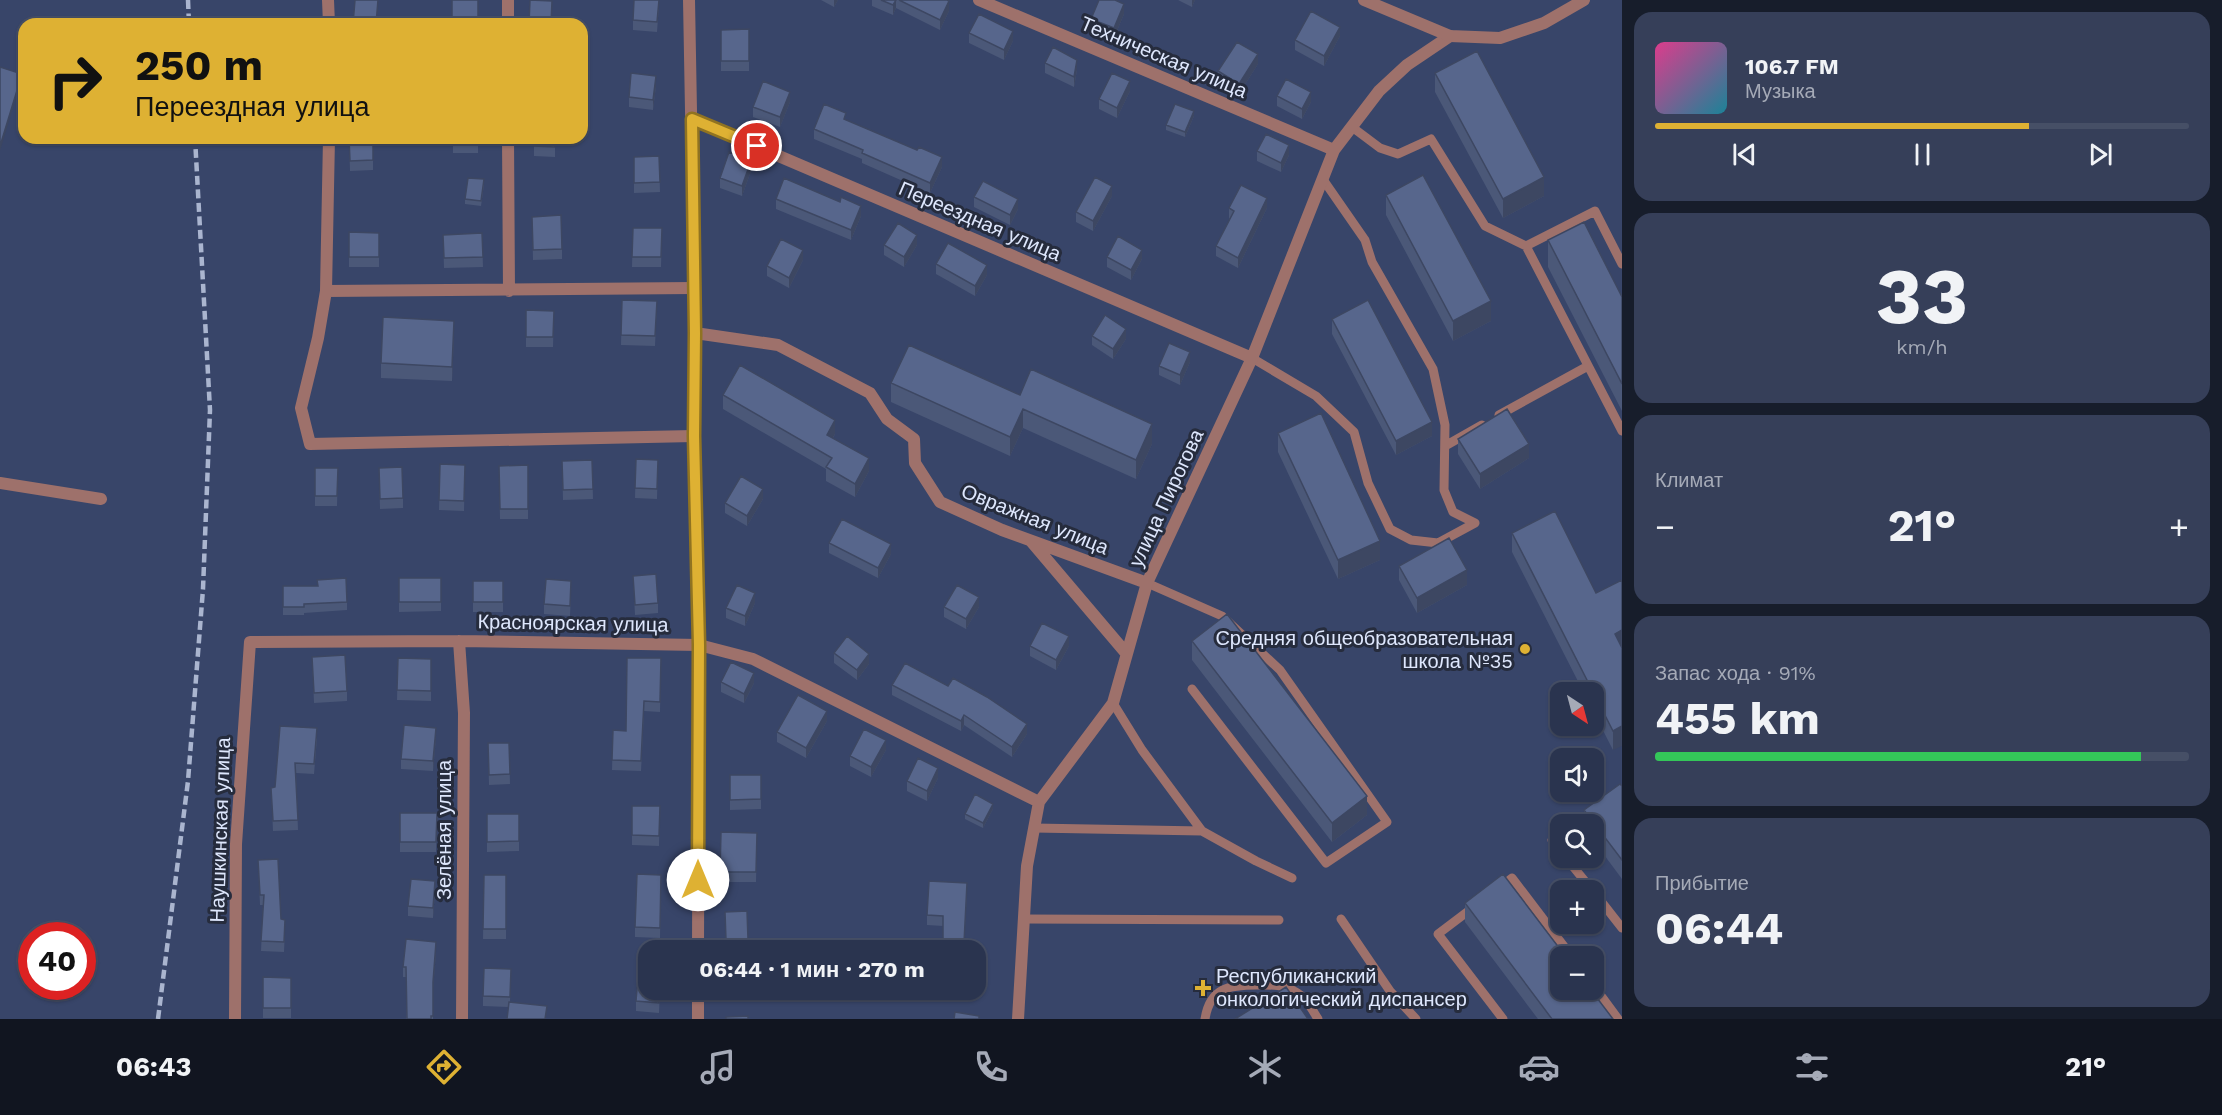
<!DOCTYPE html>
<html lang="ru">
<head>
<meta charset="utf-8">
<style>
	:root { --surface:#2a344f; --page:#363f59; --text:#f1f3f6; --muted:#a5aab7; --line:#464f66; --accent:#deb133 }
	body { margin:0; font-family:"Work Sans",sans-serif; background:var(--page); color:var(--text); height:100vh; display:flex; flex-direction:column; font-size:22px; white-space:nowrap }
	* { box-sizing:border-box; margin:0 }
	p { font-size:20px; color:var(--muted) }
	.icon { flex:none; width:33px; height:33px; fill:none; stroke:currentColor; stroke-width:2; stroke-linecap:round; stroke-linejoin:round }
	.map { position:relative; flex:1; overflow:hidden }
	.details { display:flex; flex-direction:column; gap:12px; padding:12px; background:#171d2b; width:600px }
	.details>* { flex:none }
	.top-card { position:absolute; left:18px; top:18px; width:570px; height:126px; border-radius:18px; box-shadow:0 2px 4px #0004,0 0 0 2px var(--line); background:#deb133; color:#111; overflow:hidden }
	.needle { width:39px; rotate:144deg }
	.tools { position:absolute; left:1550px; top:682px; display:grid; gap:12px }
	.tools a { display:grid; place-items:center; width:54px; height:54px; border-radius:12px; background:var(--surface); box-shadow:0 2px 4px #0004,0 0 0 2px var(--line); font-size:30px }
	.speed { position:absolute; left:18px; top:922px; display:flex; gap:12px; font-size:30px; font-weight:700; text-align:center }
	.speed>* { display:grid; place-content:center; width:78px; height:78px; border-radius:50%; background:var(--surface); box-shadow:0 2px 4px #0004,0 0 0 2px var(--line); line-height:1 }
	.speed .limit { border:9px solid #d22; background:#fff; color:#111 }
	.pin { position:absolute; display:grid; place-items:center; width:51px; height:51px; color:#fff; margin:-26px; border:3px solid #fff; border-radius:50%; box-shadow:0 2px 6px #0007 }
	.me { position:absolute; width:66px; margin:-33px; rotate:0deg; stroke-linejoin:round; filter:drop-shadow(0 0 4px #0008) }
	.turn { display:flex; align-items:center; gap:21px; height:126px; padding:0 18px; font-size:27px }
	.turn .icon { width:78px; height:78px; stroke-width:2.5 }
	.turn b { display:block; font-size:42px; line-height:51px }
	.big { font-size:45px; font-weight:700; line-height:1.1 }
	.details .widget { flex:1; display:flex; flex-direction:column; justify-content:center; gap:9px; min-width:0; padding:0 21px; border-radius:18px; background:var(--page) }
	.details .dial { align-items:center; gap:0 }
	.dial b { font-size:78px; line-height:1 }
	.song { display:flex; align-items:center; gap:18px }
	.cover { width:72px; height:72px; border-radius:9px; background:linear-gradient(135deg,hsl(330 70% 55%),hsl(190 70% 35%)) }
	.played { height:6px; border-radius:3px; background:linear-gradient(90deg,var(--accent) 70%,var(--line) 70%) }
	.keys { display:flex; justify-content:space-around; direction:ltr }
	.heat { display:flex; justify-content:space-between; align-items:center; font-size:33px; direction:ltr }
	.charge { height:9px; border-radius:4px; background:linear-gradient(90deg,#34c759 91%,var(--line) 0) }
	.trip { position:absolute; left:638px; top:940px; width:348px; height:60px; border-radius:18px; background:var(--surface); box-shadow:0 2px 4px #0004,0 0 0 2px var(--line); font-weight:700; line-height:60px; text-align:center }
	.dock { display:flex; height:96px; justify-content:space-around; align-items:center; background:#111520; color:var(--muted) }
	.dock .icon { width:42px; height:42px }
	.dock .active { color:var(--accent) }
	.dock b { font-size:27px; color:var(--text) }
	main { display:flex; flex:1; min-height:0 }
	.map>svg:first-child { display:block }
</style>
</head>
<body>
<main>
<div class="map">
<svg width="1622" height="1019" viewBox="0 0 1622 1019">
	<rect width="100%" height="100%" fill="#384569"/>
	<g fill="none" stroke-linecap="round" stroke-linejoin="round">
		<path stroke="#9e716b" stroke-width="9" d="M1352,127L1380,148L1398,154L1431,139L1485,226L1526,246
			M1322,178L1365,240L1372,262L1433,369L1445,425L1444,490L1453,512L1475,523
			M1622,264L1595,211L1526,246L1622,431
			M1252,358L1316,396L1354,432L1368,483L1390,529L1411,540L1438,543L1475,523
			M1499,415L1588,366
			M1445,446L1482,425
			M1147,583L1222,616L1280,670L1387,822L1326,863L1192,689
			M1113,703L1142,750L1202,831
			M1574,825L1594,811
			M1034,828L1202,831L1256,861L1292,878
			M1560,834L1552,840L1560,850
			M1566,858L1593,891
			M1501,887L1512,878L1572,957
			M1593,891L1622,928
			M1475,906L1438,934L1503,1019
			M1024,919L1279,920
			M1341,919L1390,991L1416,1019
			M1593,985L1618,1019
			M1205,1019C1210,987 1230,985 1257,985C1270,985 1282,984 1294,991C1306,997 1311,1008 1318,1019"/>
		<path stroke="#9e716b" stroke-width="12" d="M328,0L329,24
			M508,0V24
			M979,0L1334,150
			M692,119L1252,358
			M329,138L326,291L318,338L301,408L310,444L694,436
			M508,138L509,291
			M326,291L694,288
			M695,333L778,345L870,393L887,419L914,439L915,463L940,502L1002,530L1147,583
			M0,483L101,499
			M1031,541L1126,653
			M459,641L464,713L462,1019
			M235,1019L236,844L250,642L459,641L699,645L753,659L1039,802
			M1018,1019L1027,866L1039,802L1113,703L1147,583L1252,358L1334,150L1379,91L1407,65L1450,36"/>
		<path stroke="#9e716b" stroke-width="12" d="M689,0L695,333L694,436L699,645L698,951
			M1364,0L1450,36L1500,38L1544,23L1584,0
			M698,1019V990"/>
		<path stroke="#aab5cf" stroke-width="4.5" stroke-dasharray="9 4.5" stroke-linecap="butt" d="M188,0L189,24
			M158,1019L188,781L203,589L210,410L195,138"/>
	</g>
	<path fill="#4b5878" d="M821,0H838L834,7Z
		M872,0H947L949,11L940,30L896,8L893,15L872,6Z
		M1178,0H1195L1192,7Z
		M659,4L657,32L633,30V20Z
		M1124,14L1114,38L1091,29V19Z
		M749,29V71H721V30Z
		M969,33L1013,41L1004,60L969,43Z
		M1340,36L1324,66L1295,50V40Z
		M1045,63L1077,70L1074,87L1045,73Z
		M1258,64L1239,94L1218,81V71Z
		M1435,73L1544,196L1503,218L1435,92Z
		M656,86L653,110L629,107V97Z
		M1130,91L1117,118L1099,109V99Z
		M1277,96L1311,102L1302,119L1277,106Z
		M790,102L780,127L753,117V107Z
		M1194,116L1185,137L1166,130V125Z
		M846,120L917,150L942,167L930,193L862,163V159L814,139V129Z
		M349,138H373V170L350,171Z
		M453,138H478V153H453Z
		M534,138H555V157L534,156Z
		M1257,151L1289,155L1281,172L1257,161Z
		M659,156L660,192L634,193V157Z
		M751,171L742,196L720,188V178Z
		M484,184L481,206L465,204V199Z
		M1386,195L1491,321L1453,341L1386,215Z
		M1112,196L1093,231L1076,222V212Z
		M974,197L1018,209L1010,225L974,207Z
		M776,199L840,202L861,216L851,240L776,209Z
		M1229,208H1267L1238,268L1216,256V246L1230,219L1229,218Z
		M532,217L562,249V259L533,260Z
		M633,228H662L661,267H632Z
		M349,232L379,233V267H349Z
		M482,233L483,267L444,268L443,235Z
		M1548,240L1622,297V411L1548,267Z
		M884,245H917L904,267L884,255Z
		M1107,257L1142,259L1131,280L1107,267Z
		M803,260L789,288L767,276V266Z
		M936,264L987,275L975,296L936,274Z
		M622,300L657,301L655,346L621,345Z
		M526,310L554,311L553,347H526Z
		M1332,319L1432,436L1396,455L1332,334Z
		M454,336L452,381L381,378V363Z
		M1092,336L1126,339L1113,359L1092,345Z
		M1190,362L1180,385L1159,375V366Z
		M891,383L1020,395L1152,444L1136,479L1023,428L1010,456L891,402Z
		M723,395L835,434L833,438L869,471L855,497L826,481V469L723,409Z
		M1278,433L1380,560L1338,579L1278,452Z
		M1458,439L1529,458L1480,489L1458,454Z
		M636,459L658,460L657,499L635,498Z
		M592,460L593,499L563,500L562,461Z
		M440,464L465,465L464,511L439,510Z
		M528,465V519H500L499,466Z
		M315,468H338L337,506H315Z
		M379,468L403,498V508L380,509Z
		M763,499L747,526L725,513V503Z
		M1512,533L1596,593L1622,580L1613,750L1593,711V693H1584L1512,552Z
		M829,543L891,554L878,578L829,553Z
		M1399,566L1467,585L1417,613L1399,580Z
		M633,576L658,603V613L635,615Z
		M399,578H441V611L399,612Z
		M473,581H503V612H473Z
		M283,586L347,602V610L304,613V615H283Z
		M571,591L570,616L544,614V604Z
		M755,603L745,626L726,618V608Z
		M944,607H979L966,629L944,617Z
		M1192,641L1367,815L1332,842L1192,660Z
		M1030,646H1069L1056,670L1030,656Z
		M834,653L869,664L857,680L834,663Z
		M312,657L347,691V701L314,703Z
		M398,658L431,659V701L397,700Z
		M661,658L660,712L644,711L641,771L612,770L613,730L626,731Z
		M721,682L754,683L744,703L721,692Z
		M892,685L948,686L1027,734L1012,757L964,725L961,731L892,695Z
		M827,721L806,758L777,742V732Z
		M317,738L314,774L296,773L298,830L273,831L271,788L275,787Z
		M436,738L433,771L401,769V759Z
		M488,743H509L510,784L489,785Z
		M886,750L871,777L850,766V756Z
		M730,775H761V809L730,810Z
		M938,778L927,801L907,791V781Z
		M1622,786V879L1593,840V825H1584V810Z
		M632,806H660L659,846L632,845Z
		M993,809L983,828L965,819V814Z
		M400,813H437L436,852H400Z
		M487,814H519V851L487,852Z
		M721,832L757,833L756,882H720Z
		M258,860L285,929L284,952L261,951L263,905H260Z
		M484,875H506V939H483Z
		M661,875L660,938L635,937V927Z
		M435,891L433,918L408,916V906Z
		M967,892L964,943L969,951L943,926L927,925V915Z
		M1465,903L1613,1019H1538L1465,922Z
		M747,911L748,949L726,950L725,912Z
		M436,952L433,990V1019H406V977H403V967Z
		M511,969L510,1002L508,1007L483,1006V996Z
		M263,977L291,978V1018H263Z
		M660,990L659,1013L636,1011V1001Z
		M942,990H969V992H942Z"/>
	<path fill="#3d4762" d="M834,0H838L834,7Z
		M896,0V8L893,15V5Z
		M1192,0H1195L1192,7Z
		M949,1V11L940,30V20Z
		M1124,4V14L1114,38V28Z
		M1340,27V36L1324,66V56Z
		M1013,31V41L1004,60V50Z
		M1258,54V64L1239,94V84Z
		M1077,60V70L1074,87V77Z
		M22,74V79L0,151V146Z
		M656,76V86L653,110V100Z
		M1130,81V91L1117,118V108Z
		M790,92V102L780,127V117Z
		M1311,92V102L1302,119V109Z
		M1194,111V116L1185,137V132Z
		M1289,145V155L1281,172V163Z
		M942,157V167L930,193V183Z
		M751,161V171L742,196V186Z
		M1544,177V196L1503,218V199Z
		M1112,186V196L1093,231V221Z
		M1267,198V208L1238,268V258Z
		M1018,199V209L1010,225V215Z
		M861,206V216L851,240V230Z
		M917,235V245L904,267V257Z
		M803,250V260L789,288V278Z
		M1142,250V259L1131,280V270Z
		M987,265V275L975,296V286Z
		M1491,301V321L1453,341V321Z
		M454,321V336L452,381V367Z
		M1126,329V339L1113,359V349Z
		M1190,352V362L1180,385V375Z
		M1023,409V428L1010,456V437Z
		M835,420V434L827,448V435Z
		M1432,422V436L1396,455V441Z
		M1152,424V444L1136,479V460Z
		M1529,444V458L1480,489V474Z
		M869,458V471L855,497V484Z
		M763,489V499L747,526V516Z
		M1380,541V560L1338,579V560Z
		M891,544V554L878,578V568Z
		M1467,570V585L1417,613V598Z
		M755,593V603L745,626V616Z
		M979,597V607L966,629V619Z
		M1622,630V650L1615,634Z
		M1069,636V646L1056,670V660Z
		M869,654V664L857,680V670Z
		M754,673V683L744,703V694Z
		M827,711V721L806,758V748Z
		M964,715V725L961,731V721Z
		M1027,724V734L1012,757V747Z
		M1622,726V746L1613,750V731Z
		M436,728V738L433,771V761Z
		M886,740V750L871,777V767Z
		M938,768V778L927,801V791Z
		M1367,796V815L1332,842V823Z
		M993,804V809L983,828V823Z
		M435,881V891L433,918V908Z
		M436,942V952L433,991V982Z"/>
	<path fill="#57668c" stroke="#3d4762" stroke-width="1.5" d="M355,0H378L376,24H353Z
		M452,0H478V24H452Z
		M530,0L552,1L551,24H529Z
		M634,0H659L657,22L633,20Z
		M881,0H896L893,5Z
		M899,0H947L949,1L940,20Z
		M1099,0H1115L1124,4L1114,28L1091,19Z
		M1311,11L1340,27L1324,56L1295,40Z
		M979,14L1013,31L1004,50L969,33Z
		M749,29V61H721V30Z
		M1237,42L1258,54L1239,84L1218,71Z
		M1053,47L1077,60L1074,77L1045,63Z
		M1477,51L1544,177L1503,199L1435,73Z
		M0,67L22,74L0,146Z
		M631,73L656,76L653,100L629,97Z
		M1112,73L1130,81L1117,108L1099,99Z
		M1286,79L1311,92L1302,109L1277,96Z
		M763,81L790,92L780,117L753,107Z
		M824,104L846,113L844,119L917,150L919,147L942,157L930,183L862,153L863,150L814,129Z
		M1175,104L1194,111L1185,132L1166,125Z
		M1266,134L1289,145L1281,163L1257,151Z
		M349,138H373V160L350,161Z
		M453,138H478V143H453Z
		M534,138H555V147L534,146Z
		M729,152L751,161L742,186L720,178Z
		M659,156L660,182L634,183V157Z
		M1423,175L1491,301L1453,321L1386,195Z
		M1095,177L1112,186L1093,221L1076,212Z
		M468,178L484,179L481,201L465,199Z
		M784,178L840,202L841,197L861,206L851,230L776,199Z
		M983,181L1018,199L1010,215L974,197Z
		M1241,185L1267,198L1238,258L1216,246L1234,211L1229,208Z
		M561,215L562,249L533,250L532,217Z
		M1584,222L1622,297V384L1548,240Z
		M898,223L917,235L904,257L884,245Z
		M633,228H662L661,257H632Z
		M349,232L379,233V257H349Z
		M482,233L483,257L444,258L443,235Z
		M1118,236L1142,250L1131,270L1107,257Z
		M781,239L803,250L789,278L767,266Z
		M948,243L987,265L975,286L936,264Z
		M622,300L657,301L655,336L621,335Z
		M1368,300L1432,422L1396,441L1332,319Z
		M526,310L554,311L553,337H526Z
		M1105,315L1126,329L1113,349L1092,336Z
		M383,317L454,321L452,367L381,363Z
		M1169,343L1190,352L1180,375L1159,366Z
		M909,345L1020,395L1031,369L1152,424L1136,460L1023,409L1010,437L891,383Z
		M740,365L835,420L827,435L869,458L855,484L826,467L832,458L723,395Z
		M1507,409L1529,444L1480,474L1458,439Z
		M1321,413L1380,541L1338,560L1278,433Z
		M636,459L658,460L657,489L635,488Z
		M592,460L593,489L563,490L562,461Z
		M440,464L465,465L464,501L439,500Z
		M528,465V509H500L499,466Z
		M402,467L403,498L380,499L379,468Z
		M315,468H338L337,496H315Z
		M741,476L763,489L747,516L725,503Z
		M1555,511L1596,593L1622,580V630L1615,634L1622,648V726L1613,731L1512,533Z
		M842,519L891,544L878,568L829,543Z
		M1449,538L1467,570L1417,598L1399,566Z
		M656,574L658,603L635,605L633,576Z
		M346,578L347,602L304,604V607H283V586H318L317,580Z
		M399,578H441V602H399Z
		M546,579L571,581L570,606L544,604Z
		M473,581H503V602H473Z
		M737,585L755,593L745,616L726,608Z
		M957,585L979,597L966,619L944,607Z
		M1227,614L1367,796L1332,823L1192,641Z
		M1042,623L1069,636L1056,660L1030,646Z
		M847,636L869,654L857,670L834,653Z
		M345,655L347,691L314,693L312,657Z
		M398,658L431,659V691L397,690Z
		M627,658H661L660,702L644,701L641,761L612,760L613,730L626,731Z
		M731,662L754,673L744,694L721,682Z
		M905,663L948,686L953,678L987,697L1027,724L1012,747L964,715L961,721L892,685Z
		M798,695L827,711L806,748L777,732Z
		M404,725L436,728L433,761L401,759Z
		M280,726L317,728L314,764L295,763L298,820L273,821L271,788L275,787Z
		M864,729L886,740L871,767L850,756Z
		M488,743H509L510,774L489,775Z
		M918,758L938,768L927,791L907,781Z
		M730,775H761V799L730,800Z
		M1620,784L1622,786V860L1584,810Z
		M975,794L993,804L983,823L965,814Z
		M632,806H660L659,836L632,835Z
		M400,813H437L436,842H400Z
		M487,814H519V841L487,842Z
		M721,832L757,833L756,872H720Z
		M278,859L281,919L285,920L284,942L261,941L264,895H260L258,860Z
		M637,874L661,875L660,928L635,927Z
		M1503,874L1566,957H1560V990H1591L1613,1019H1552L1465,903Z
		M484,875H506V929H483Z
		M411,879L435,881L433,908L408,906Z
		M929,881L967,883L964,943H969V951H943V916L927,915Z
		M747,911L748,939L726,940L725,912Z
		M406,939L436,942L433,982V1016H431V1019H407L406,967H403Z
		M484,968L511,969L510,997L483,996Z
		M638,976L648,977V990H660L659,1003L636,1001Z
		M263,977L291,978V1008H263Z
		M1286,987L1308,1019H1235Z
		M509,1002L547,1006L545,1019H507Z
		M955,1012L979,1016V1019H954Z
		M748,1016V1019H726V1017Z"/>
	<g fill="none" stroke-linecap="round" stroke-linejoin="round">
		<g stroke="#907321" stroke-width="15">
			<path id="route" d="M698,880L699,645L694,436L695,333L692,119L757,146"/>
		</g>
		<use href="#route" stroke="#deb133" stroke-width="10"/>
	</g>
	<g fill="#deb133" stroke="#262c3d" stroke-width="2">
		<circle cx="1525" cy="649" r="6"/>
		<path d="M1200 979h6v6h6v6h-6v6h-6v-6h-6v-6h6z"/>
	</g>
	<g text-anchor="middle" stroke-width="6" stroke-linejoin="round" paint-order="stroke">
		<g font-size="20" fill="#dee7fd" stroke="#262c3d">
			<text transform="translate(1164 57) rotate(23)" y="7">Техническая улица</text>
			<text transform="translate(980 221) rotate(23)" y="7">Переездная улица</text>
			<text transform="translate(1166 498) rotate(-65)" y="7">улица Пирогова</text>
			<text transform="translate(1035 519) rotate(22)" y="7">Овражная улица</text>
			<text transform="translate(573 623) rotate(1)" y="7">Красноярская улица</text>
			<text transform="translate(220 830) rotate(-88)" y="7">Наушкинская улица</text>
			<text transform="translate(444 830) rotate(-90)" y="7">Зелёная улица</text>
		</g>
		<g font-size="20" fill="#dee7fd" stroke="#262c3d" text-anchor="end">
			<text x="1513" y="645">Средняя общеобразовательная<tspan x="1513" dy="23">школа №35</tspan></text>
			<text x="1216" y="983" text-anchor="start">Республиканский<tspan x="1216" dy="23">онкологический диспансер</tspan></text>
		</g>
	</g>
</svg>
<div class="tools">
<a><svg class="needle" viewBox="-14 -14 28 28"><path d="M0-13l5 13h-10z" fill="#e53935"/><path d="M0 13l5-13h-10z" fill="#a5aab7"/></svg></a>
<a><svg class="icon" aria-label="sound" viewBox="0 0 24 24"><path d="M4 9h4l5-4v14l-5-4H4zM17 9q2 3 0 6"/></svg></a>
<a><svg class="icon" aria-label="search" viewBox="0 0 24 24"><circle cx="10" cy="10" r="6"/><path d="M15 15l6 6"/></svg></a>
<a>+</a>
<a>−</a>
</div>
<div class="speed"><div class="limit">40</div></div>
<div class="pin" style="left:757px;top:146px;background:#d93025"><svg class="icon" aria-label="arrive" viewBox="0 0 24 24"><path d="M6 21V4h12l-3 4 3 4H6"/></svg></div>
<svg class="me" style="left:698px;top:880px" viewBox="-20 -20 40 40"><circle r="19" fill="#fff"/><path d="M0-13L10 11 0 6-10 11z" fill="#deb133"/></svg>
<div class="trip">06:44 · 1 мин · 270 m</div>
<div class="top-card">
<div class="turn"><svg class="icon" aria-label="right" viewBox="0 0 24 24"><path d="M7 20v-9h11M14 6l5 5-5 5"/></svg><div><b>250 m</b>Переездная улица</div></div>
</div>
</div>
<section class="details">
<div class="widget">
<div class="song"><i class="cover"></i><div><b>106.7 FM</b><p>Музыка</p></div></div>
<div class="played"></div>
<div class="keys"><svg class="icon" aria-label="previous" viewBox="0 0 24 24"><path d="M18 5L8 12l10 7zM5 5v14"/></svg><svg class="icon" aria-label="pause" viewBox="0 0 24 24"><path d="M8 5v14M16 5v14"/></svg><svg class="icon" aria-label="next" viewBox="0 0 24 24"><path d="M6 5l10 7-10 7zM19 5v14"/></svg></div>
</div>
<div class="widget dial"><b>33</b><p>km/h</p></div>
<div class="widget"><p>Климат</p>
<div class="heat"><a>−</a><b class="big">21°</b><a>+</a></div>
</div>
<div class="widget"><p>Запас хода · 91%</p><b class="big">455 km</b><div class="charge"></div></div>
<div class="widget"><p>Прибытие</p><b class="big">06:44</b></div>
</section>
</main>
<nav class="dock">
<b>06:43</b>
<svg class="icon active" aria-label="directions" viewBox="0 0 24 24"><path d="M12 3l9 9-9 9-9-9zM9 14v-3h6M13 9l2 2-2 2"/></svg>
<svg class="icon" aria-label="music" viewBox="0 0 24 24"><path d="M9 18V5l10-2v13"/><circle cx="6" cy="18" r="3"/><circle cx="16" cy="16" r="3"/></svg>
<svg class="icon" aria-label="phone" viewBox="0 0 24 24"><path d="M5 4h4l2 5-3 2q2 4 5 5l2-3 5 2v4C11 20 4 13 5 4z"/></svg>
<svg class="icon" aria-label="climate" viewBox="0 0 24 24"><path d="M12 3v18M4 7l16 10M4 17L20 7"/></svg>
<svg class="icon" aria-label="car" viewBox="0 0 24 24"><path d="M5 17H2v-5l4-1 3-4h7l3 4 3 1v5h-3M9 17h6M6 11h13"/><circle cx="7" cy="17" r="2"/><circle cx="17" cy="17" r="2"/></svg>
<svg class="icon" aria-label="filters" viewBox="0 0 24 24"><path d="M4 7h16M4 17h16"/><circle cx="9" cy="7" r="2"/><circle cx="15" cy="17" r="2"/></svg>
<b>21°</b>
</nav>
</body>
</html>
